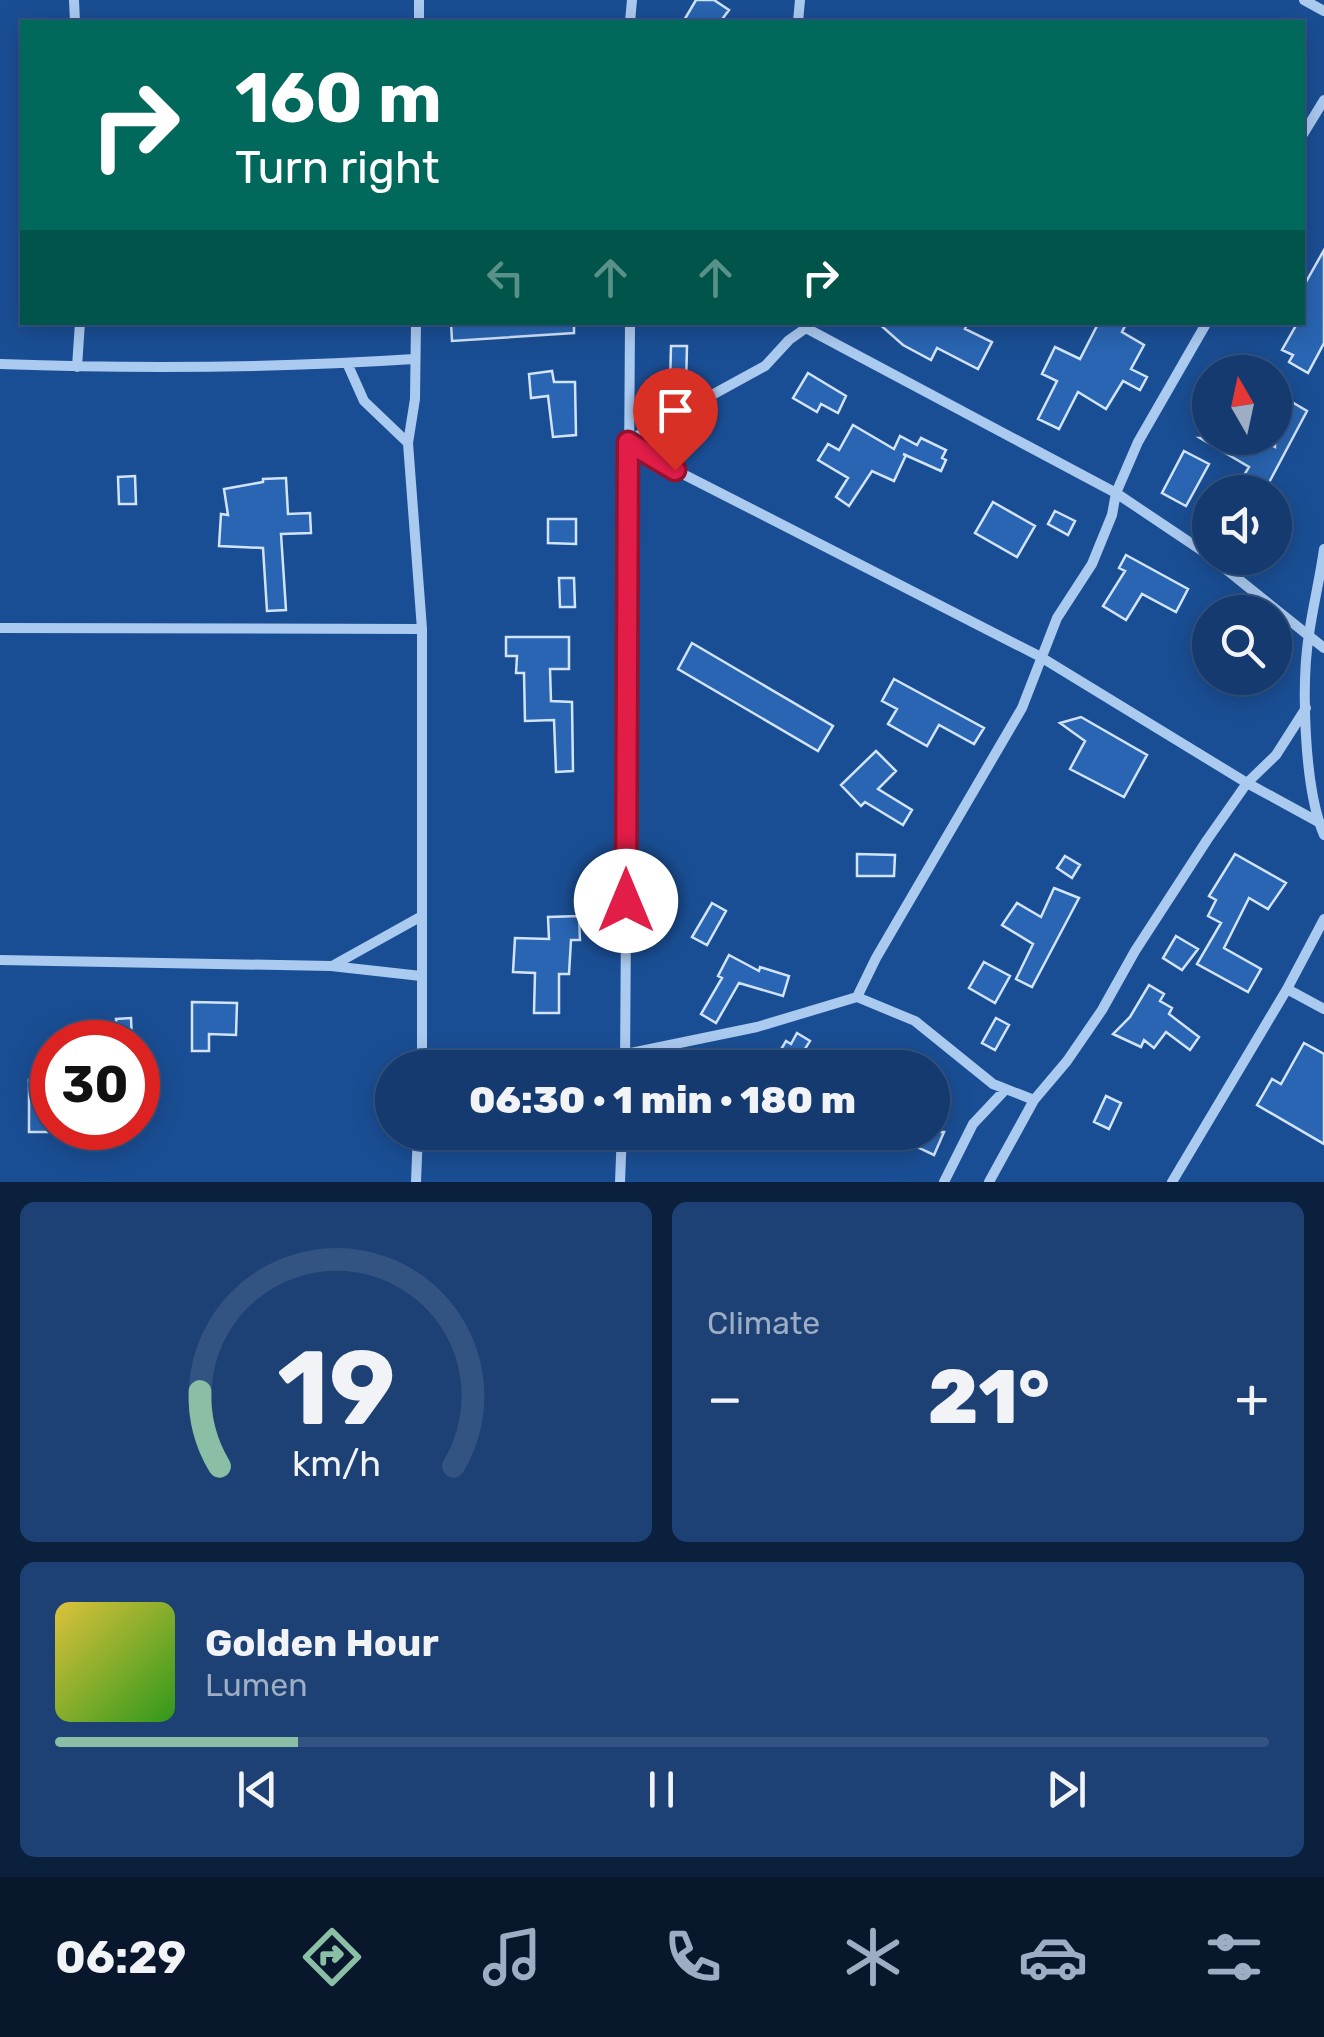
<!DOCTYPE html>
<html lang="en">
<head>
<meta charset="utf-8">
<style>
	:root { --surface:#143a6f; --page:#1d4174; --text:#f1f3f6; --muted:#9dadc3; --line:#335482; --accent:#8abfa5 }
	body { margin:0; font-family:Rubik,sans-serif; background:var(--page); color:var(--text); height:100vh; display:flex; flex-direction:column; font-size:38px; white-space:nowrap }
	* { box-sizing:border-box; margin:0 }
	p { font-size:32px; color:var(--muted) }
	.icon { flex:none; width:55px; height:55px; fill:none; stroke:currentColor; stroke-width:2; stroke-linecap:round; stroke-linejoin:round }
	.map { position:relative; height:1182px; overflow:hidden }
	.sheet { display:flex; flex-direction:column; gap:20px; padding:20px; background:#0b203d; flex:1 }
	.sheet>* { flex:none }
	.hud { position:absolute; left:20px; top:20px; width:1285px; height:305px; border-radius:0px; box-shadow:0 5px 25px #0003,0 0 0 2px var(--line); background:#00695c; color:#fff; overflow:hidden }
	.needle { width:65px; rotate:351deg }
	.controls { position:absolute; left:1192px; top:355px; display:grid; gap:20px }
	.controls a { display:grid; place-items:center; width:100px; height:100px; border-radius:50%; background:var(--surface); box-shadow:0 5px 25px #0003,0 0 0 2px var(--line); font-size:50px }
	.speed { position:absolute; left:30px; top:1020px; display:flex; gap:20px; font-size:50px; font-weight:700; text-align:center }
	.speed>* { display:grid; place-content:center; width:130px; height:130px; border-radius:50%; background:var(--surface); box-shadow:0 5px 25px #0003,0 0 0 2px var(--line); line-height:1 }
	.speed .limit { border:15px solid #d22; background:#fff; color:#111 }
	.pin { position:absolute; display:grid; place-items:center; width:85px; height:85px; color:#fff; margin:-102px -42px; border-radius:50% 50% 50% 0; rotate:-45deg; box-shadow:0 0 10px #0007 }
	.pin .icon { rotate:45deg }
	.me { position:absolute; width:110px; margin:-55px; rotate:0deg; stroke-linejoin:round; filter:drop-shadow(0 0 8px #0008) }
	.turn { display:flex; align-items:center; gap:35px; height:210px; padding:0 50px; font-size:45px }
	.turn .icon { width:130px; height:130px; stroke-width:2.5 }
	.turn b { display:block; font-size:70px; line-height:85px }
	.lanes { display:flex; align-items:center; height:95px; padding:0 50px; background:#0003; justify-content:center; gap:50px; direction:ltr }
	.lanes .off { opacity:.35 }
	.big { font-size:75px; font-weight:800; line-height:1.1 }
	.sheet .tile { flex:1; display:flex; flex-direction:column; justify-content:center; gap:15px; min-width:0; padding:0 35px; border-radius:15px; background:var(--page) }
	.sheet .dial { align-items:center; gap:0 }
	.dial svg { height:260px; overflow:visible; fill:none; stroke:var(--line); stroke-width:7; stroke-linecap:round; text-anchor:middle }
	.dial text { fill:var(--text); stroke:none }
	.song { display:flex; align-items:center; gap:30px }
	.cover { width:120px; height:120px; border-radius:15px; background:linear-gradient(135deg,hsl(50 70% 55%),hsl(110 70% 35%)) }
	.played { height:10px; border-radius:5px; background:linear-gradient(90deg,var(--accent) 20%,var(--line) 20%) }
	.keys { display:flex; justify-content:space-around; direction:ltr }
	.heat { display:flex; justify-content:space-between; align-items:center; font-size:55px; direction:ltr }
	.sheet .tiles { flex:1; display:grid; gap:20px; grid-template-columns:1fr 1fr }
	.tile:last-child { grid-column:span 2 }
	.trip { position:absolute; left:375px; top:1050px; width:575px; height:100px; border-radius:50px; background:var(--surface); box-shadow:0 5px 25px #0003,0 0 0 2px var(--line); font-weight:800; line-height:100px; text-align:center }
	.dock { display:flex; height:160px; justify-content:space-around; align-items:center; background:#08172c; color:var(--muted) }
	.dock .icon { width:70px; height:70px }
	.dock .current { color:var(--accent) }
	.dock b { font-size:45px; color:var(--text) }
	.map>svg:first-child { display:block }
</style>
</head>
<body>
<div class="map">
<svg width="1324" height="1182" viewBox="0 0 1324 1182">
	<rect width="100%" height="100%" fill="#1a4e94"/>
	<path fill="#2965b2" stroke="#d2e4fb" stroke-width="2.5" d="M696,0H714L729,10L720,22H683Z
		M1324,250V343L1308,373L1289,362L1293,355L1282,350L1298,322H1302V289Z
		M451,322H574V333L452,341Z
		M877,322H968L965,329L992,342L978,369L937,348L931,360L903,345Z
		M1099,322H1127L1122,332L1144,345L1131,369L1147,377L1140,390L1123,381L1106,409L1078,392L1059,429L1038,419L1057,381L1042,374L1055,347L1080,359Z
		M671,346H687L686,385H670Z
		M552,371L554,382H575L576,435L553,437L548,396L531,398L529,374Z
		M808,373L846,396L838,413L821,404L817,412L793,398Z
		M1275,392L1307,411L1264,492H1234L1249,467L1200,438H1258L1275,447Z
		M853,425L894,449L900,436L917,445L921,438L946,450L942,458L946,460L941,471L903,454L906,455L894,481L872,471L849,506L836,497L848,478L818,460L828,444L839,450Z
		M1184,451L1209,464L1186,506L1162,493Z
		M135,476L136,504H119L118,477Z
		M286,478L288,514L310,513L311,533L281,534L286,610L267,611L263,548L219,546L221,514L228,515L224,489L263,482V479Z
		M993,502L1035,526L1017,557L975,533Z
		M1055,511L1075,521L1068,535L1048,524Z
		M548,519H576V544L548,543Z
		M1126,555L1188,589L1176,612L1142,594L1126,620L1103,606L1125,571L1119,568Z
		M559,578H574L575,607H560Z
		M506,637H569V669H550L551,701L572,702L573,771L556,772L554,720L525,721L524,673H516L517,656H506Z
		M692,643L833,726L818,751L678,669Z
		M894,679L984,728L974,744L939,725L927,746L888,724L897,709L882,701Z
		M1081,717L1147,755L1124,797L1070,769L1085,741L1060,723Z
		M876,751L896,771L878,789L912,810L903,825L865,802L861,806L841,785Z
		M857,854L895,855L894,876H857Z
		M1235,854L1286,883L1268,909L1249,898L1224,948L1261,969L1248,992L1197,964L1221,923L1208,916L1216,900L1209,896Z
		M1065,856L1080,865L1072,878L1057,868Z
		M1054,888L1079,898L1032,987L1016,979L1033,944L1002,925L1017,903L1041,917Z
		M712,903L726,911L707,945L692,937Z
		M579,916L580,940H571L569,974H559V1013H534L535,973L513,972L515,938L549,939L548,917Z
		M1176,936L1198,949L1182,970L1163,958Z
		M729,955L759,971L760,967L789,976L783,996L739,983L716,1023L701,1014L722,978L718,976Z
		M984,962L1010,976L995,1003L969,988Z
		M1149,985L1164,994L1160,1001L1172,1008L1169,1014L1199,1037L1190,1050L1166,1032L1154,1048L1144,1040L1141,1047L1113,1034L1130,1017Z
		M192,1002L237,1003L236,1035L209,1034V1051H192Z
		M131,1018L132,1042H117L116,1019Z
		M996,1018L1009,1025L995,1050L982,1043Z
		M797,1033L810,1041L793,1068H770L786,1041L791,1044Z
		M1304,1043L1324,1054V1144L1257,1105L1272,1079L1281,1084Z
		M29,1080H52V1132H29Z
		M1106,1096L1121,1103L1109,1129L1094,1122Z
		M842,1132H887L879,1150Z
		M926,1132H944L934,1155L919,1148Z"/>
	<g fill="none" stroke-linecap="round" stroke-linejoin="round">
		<path stroke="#abcaf0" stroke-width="10" d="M74,0L75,22
			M419,0V22
			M1304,0L1324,11
			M630,22L632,0
			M798,22L800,0
			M1302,136L1324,100
			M416,322L415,399L408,443L422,629V1068
			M806,328L789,340L765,366L628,441L675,470L1039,656L1247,783L1324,825
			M806,328L1116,493L1210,556
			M347,363L364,401L408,443
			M0,364C137,369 277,368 414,359
			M77,367L80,322
			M1324,549C1320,578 1313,606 1309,634C1301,684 1304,789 1324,835
			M1212,558L1324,648
			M0,628L422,629
			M0,960L331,966L421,976
			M332,966L420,917
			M1287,989L1324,1009
			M857,997L876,958L1022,708L1057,618L1092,564L1112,515L1116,493L1138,442L1207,322
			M626,1054L757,1027L857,997L915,1021L993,1084L1034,1100
			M625,1068L630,322
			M416,1182L418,1132
			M620,1182L622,1132
			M944,1182L973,1124L1004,1091
			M989,1182L1034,1100L1067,1061L1102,1010L1135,951L1207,840L1247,783L1276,755L1306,708
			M1172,1182L1287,989L1324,919"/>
	</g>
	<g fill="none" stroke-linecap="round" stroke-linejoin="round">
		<g stroke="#92132f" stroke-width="25">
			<path id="route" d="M626,901L628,442L675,470"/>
		</g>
		<use href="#route" stroke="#e11d48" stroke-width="18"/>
	</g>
</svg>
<div class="controls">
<a><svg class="needle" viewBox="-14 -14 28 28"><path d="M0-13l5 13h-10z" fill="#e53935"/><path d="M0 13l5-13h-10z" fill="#9dadc3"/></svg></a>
<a><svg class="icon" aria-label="sound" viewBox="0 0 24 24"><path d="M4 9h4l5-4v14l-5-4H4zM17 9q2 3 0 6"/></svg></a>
<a><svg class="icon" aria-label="search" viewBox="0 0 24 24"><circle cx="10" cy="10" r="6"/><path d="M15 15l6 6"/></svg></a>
</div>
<div class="speed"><div class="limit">30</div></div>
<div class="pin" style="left:675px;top:470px;background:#d93025"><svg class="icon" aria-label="arrive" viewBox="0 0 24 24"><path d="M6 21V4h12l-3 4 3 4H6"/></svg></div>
<svg class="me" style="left:626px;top:901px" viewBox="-20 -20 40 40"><circle r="19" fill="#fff"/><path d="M0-13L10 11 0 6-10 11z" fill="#e11d48"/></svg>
<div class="trip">06:30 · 1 min · 180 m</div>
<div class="hud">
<div class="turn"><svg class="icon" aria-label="right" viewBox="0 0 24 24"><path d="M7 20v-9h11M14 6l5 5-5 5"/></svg><div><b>160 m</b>Turn right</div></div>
<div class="lanes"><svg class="icon off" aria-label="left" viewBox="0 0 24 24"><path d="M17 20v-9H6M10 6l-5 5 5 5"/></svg><svg class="icon off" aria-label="ahead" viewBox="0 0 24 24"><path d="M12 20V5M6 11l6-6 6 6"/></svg><svg class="icon off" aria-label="ahead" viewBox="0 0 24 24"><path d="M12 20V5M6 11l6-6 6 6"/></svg><svg class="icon" aria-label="right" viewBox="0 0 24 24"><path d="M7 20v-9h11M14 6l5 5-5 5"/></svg></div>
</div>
</div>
<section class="sheet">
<div class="tiles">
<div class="tile dial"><svg viewBox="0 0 100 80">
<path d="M14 69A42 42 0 1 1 86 69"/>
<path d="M14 69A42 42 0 0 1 8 46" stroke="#8abfa5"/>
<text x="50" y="56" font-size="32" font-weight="700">19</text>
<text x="50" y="72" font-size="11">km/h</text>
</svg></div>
<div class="tile"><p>Climate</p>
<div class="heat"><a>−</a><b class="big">21°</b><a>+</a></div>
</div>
<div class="tile">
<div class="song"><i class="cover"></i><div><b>Golden Hour</b><p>Lumen</p></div></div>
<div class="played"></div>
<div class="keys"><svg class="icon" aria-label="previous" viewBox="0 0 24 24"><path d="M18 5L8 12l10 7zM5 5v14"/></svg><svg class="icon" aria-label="pause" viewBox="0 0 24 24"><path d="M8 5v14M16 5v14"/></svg><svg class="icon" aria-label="next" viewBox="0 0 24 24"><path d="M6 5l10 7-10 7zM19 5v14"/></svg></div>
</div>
</div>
</section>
<nav class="dock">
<b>06:29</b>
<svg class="icon current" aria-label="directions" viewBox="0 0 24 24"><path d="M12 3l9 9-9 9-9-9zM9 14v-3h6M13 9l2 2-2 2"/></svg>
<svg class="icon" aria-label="music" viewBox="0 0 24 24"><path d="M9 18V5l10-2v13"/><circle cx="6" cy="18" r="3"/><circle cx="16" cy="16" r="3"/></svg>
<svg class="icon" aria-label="phone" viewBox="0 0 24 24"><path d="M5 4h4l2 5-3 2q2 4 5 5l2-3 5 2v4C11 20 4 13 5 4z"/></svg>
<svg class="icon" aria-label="climate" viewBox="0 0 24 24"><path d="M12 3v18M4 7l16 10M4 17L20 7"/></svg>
<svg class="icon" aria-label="car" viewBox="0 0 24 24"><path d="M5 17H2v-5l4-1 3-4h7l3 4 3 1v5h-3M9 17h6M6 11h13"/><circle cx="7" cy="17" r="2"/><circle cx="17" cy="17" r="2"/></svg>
<svg class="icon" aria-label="filters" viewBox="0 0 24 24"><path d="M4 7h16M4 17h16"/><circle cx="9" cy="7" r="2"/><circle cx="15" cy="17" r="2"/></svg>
</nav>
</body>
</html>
